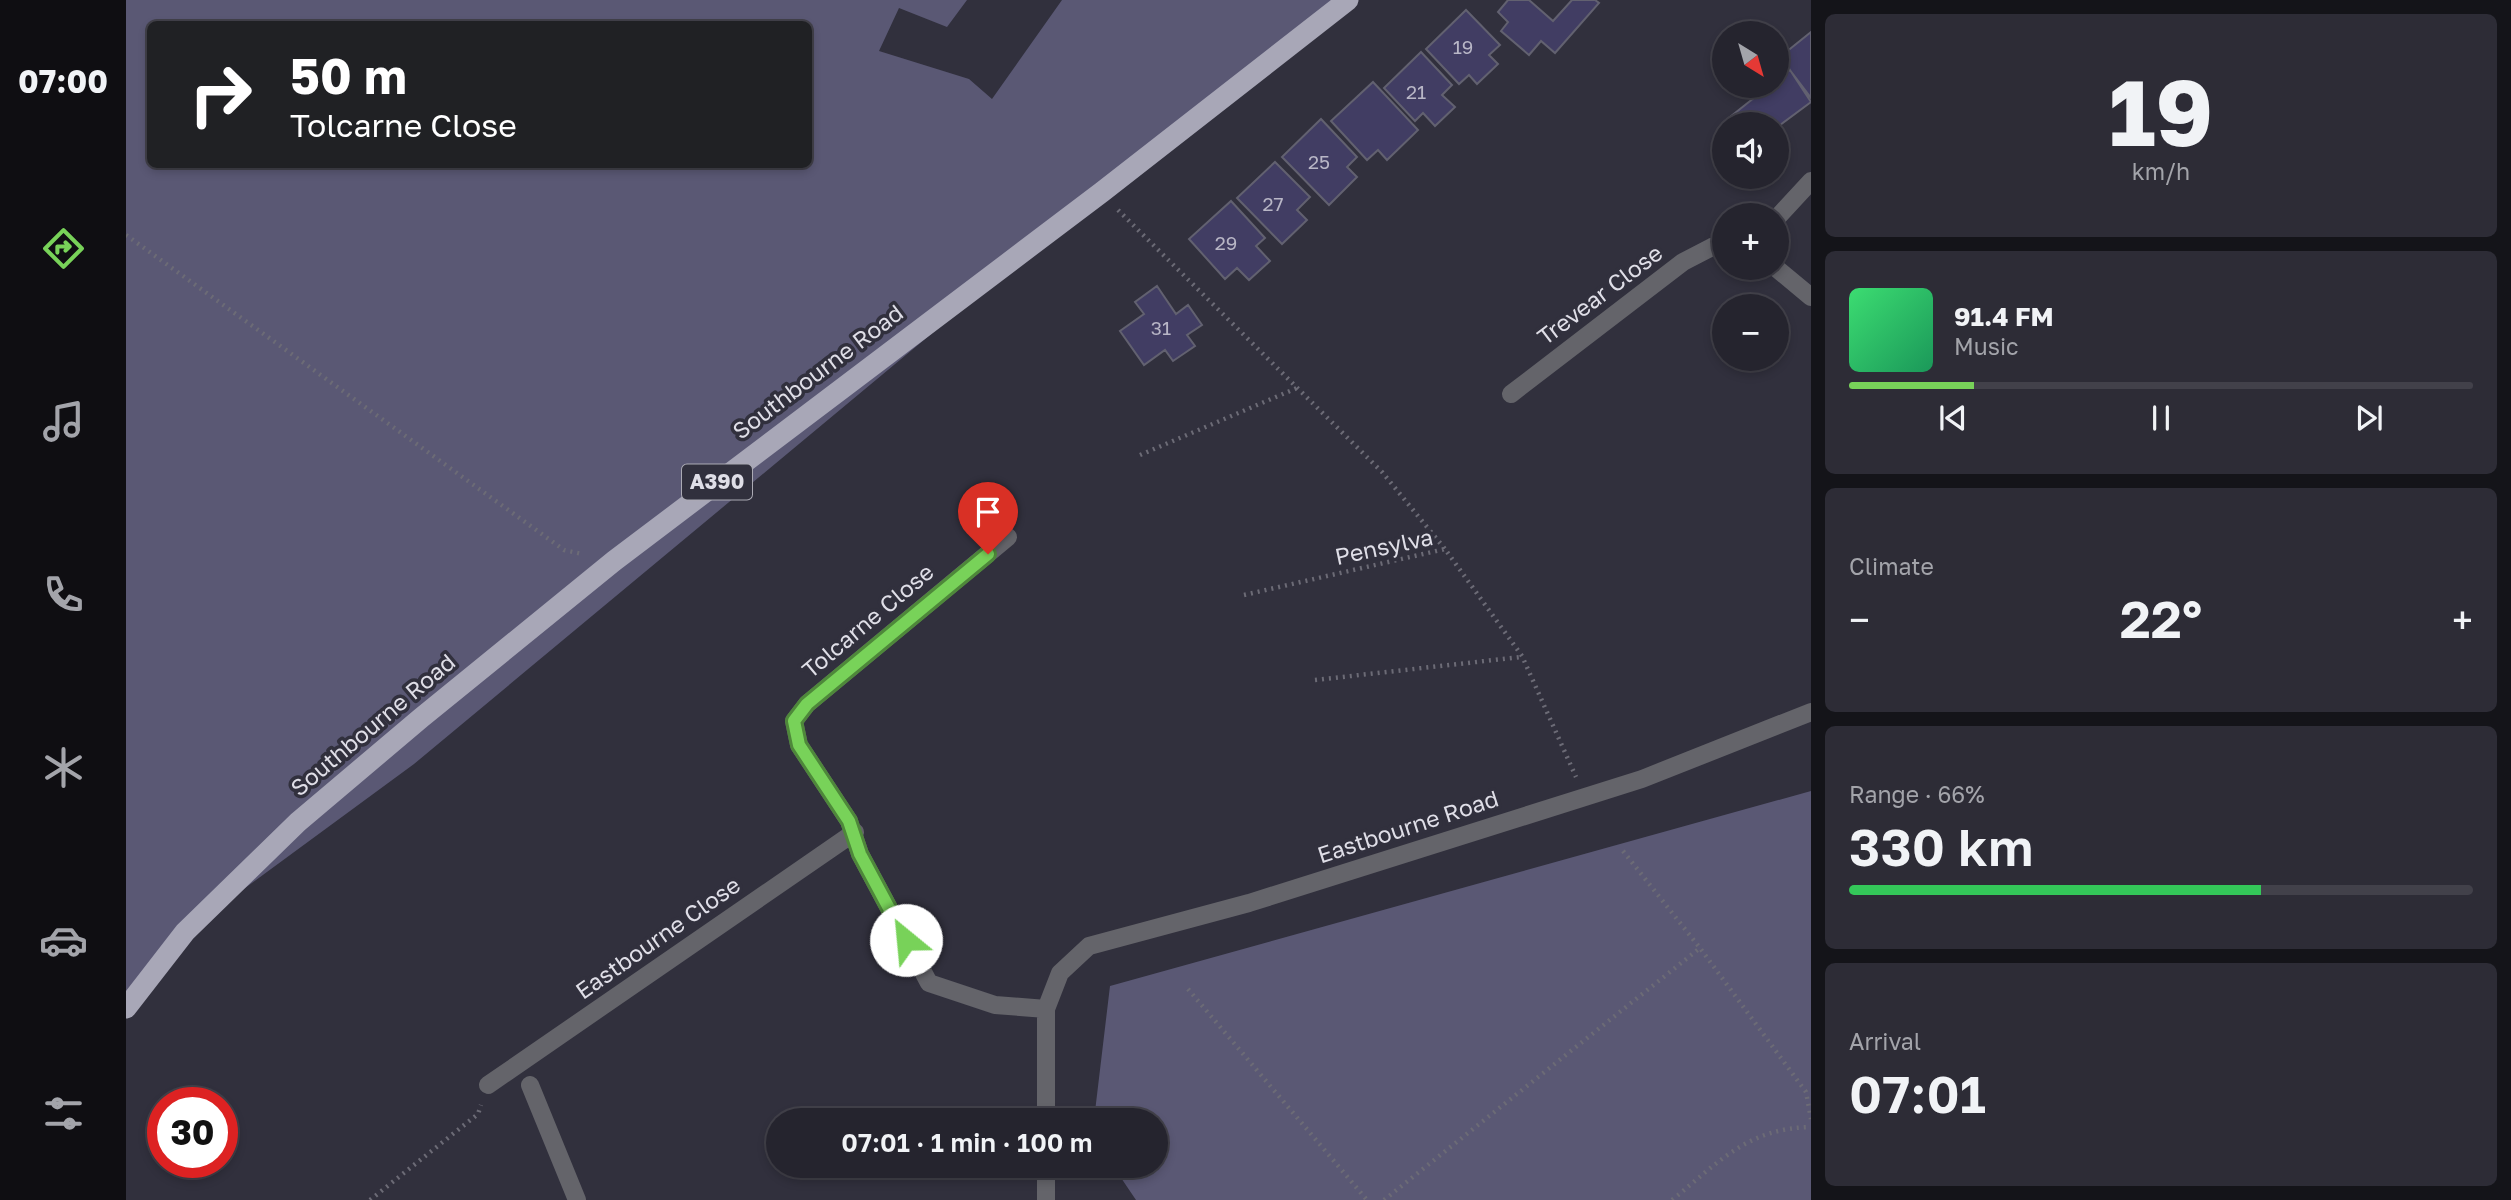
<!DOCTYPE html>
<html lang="en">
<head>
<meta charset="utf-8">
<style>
	:root { --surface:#25242e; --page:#2d2c36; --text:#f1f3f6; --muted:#a3a4aa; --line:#42414a; --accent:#78d259 }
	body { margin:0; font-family:"Golos Text",sans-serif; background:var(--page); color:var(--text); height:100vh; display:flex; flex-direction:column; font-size:26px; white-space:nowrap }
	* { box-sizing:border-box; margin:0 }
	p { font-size:23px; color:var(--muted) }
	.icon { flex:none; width:38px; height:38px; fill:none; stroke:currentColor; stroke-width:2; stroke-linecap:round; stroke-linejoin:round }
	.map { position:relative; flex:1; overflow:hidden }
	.details { display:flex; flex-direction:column; gap:14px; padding:14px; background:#141419; width:700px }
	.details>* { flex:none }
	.guide { position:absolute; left:21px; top:21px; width:665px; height:147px; border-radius:10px; box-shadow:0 4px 10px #0003,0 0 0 2px var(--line); background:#202124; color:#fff; overflow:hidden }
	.needle { width:46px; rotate:143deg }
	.fabs { position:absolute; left:1586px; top:21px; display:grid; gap:14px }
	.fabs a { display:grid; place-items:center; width:77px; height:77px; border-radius:50%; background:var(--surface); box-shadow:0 4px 10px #0003,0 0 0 2px var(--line); font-size:35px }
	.speed { position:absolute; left:21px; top:1087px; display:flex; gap:14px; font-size:35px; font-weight:700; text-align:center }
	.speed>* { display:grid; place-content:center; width:91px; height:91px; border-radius:50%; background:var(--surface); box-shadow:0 4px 10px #0003,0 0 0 2px var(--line); line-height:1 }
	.speed .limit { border:10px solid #d22; background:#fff; color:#111 }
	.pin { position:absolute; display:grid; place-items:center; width:60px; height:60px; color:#fff; margin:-72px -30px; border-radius:50% 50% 50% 0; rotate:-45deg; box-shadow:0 0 7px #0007 }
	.pin .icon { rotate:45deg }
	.me { position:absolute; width:77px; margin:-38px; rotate:332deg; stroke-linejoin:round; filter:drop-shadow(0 0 5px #0008) }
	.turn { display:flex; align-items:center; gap:24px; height:147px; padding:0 28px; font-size:32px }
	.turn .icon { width:91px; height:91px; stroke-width:2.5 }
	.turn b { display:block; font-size:49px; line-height:60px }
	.big { font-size:52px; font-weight:600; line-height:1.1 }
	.details .widget { flex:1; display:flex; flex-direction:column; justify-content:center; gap:10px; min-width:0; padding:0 24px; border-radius:10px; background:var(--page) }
	.details .dial { align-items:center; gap:0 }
	.dial b { font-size:91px; line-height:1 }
	.song { display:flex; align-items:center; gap:21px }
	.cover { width:84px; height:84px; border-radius:10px; background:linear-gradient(135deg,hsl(140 70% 55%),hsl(150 70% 35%)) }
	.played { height:7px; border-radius:4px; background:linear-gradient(90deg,var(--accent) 20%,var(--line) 20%) }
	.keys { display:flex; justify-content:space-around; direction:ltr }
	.heat { display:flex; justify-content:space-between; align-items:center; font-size:38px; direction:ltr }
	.charge { height:10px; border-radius:5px; background:linear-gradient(90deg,#34c759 66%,var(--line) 0) }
	.trip { position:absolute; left:640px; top:1108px; width:402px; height:70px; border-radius:35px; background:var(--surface); box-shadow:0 4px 10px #0003,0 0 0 2px var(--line); font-weight:600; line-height:70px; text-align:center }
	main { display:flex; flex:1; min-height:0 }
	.dock { display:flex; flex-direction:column; width:126px; justify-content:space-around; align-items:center; background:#0f0e12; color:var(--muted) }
	.dock .icon { width:49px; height:49px }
	.dock .current { color:var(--accent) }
	.dock b { font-size:32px; color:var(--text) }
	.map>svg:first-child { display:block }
</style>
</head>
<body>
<main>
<nav class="dock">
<b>07:00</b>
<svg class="icon current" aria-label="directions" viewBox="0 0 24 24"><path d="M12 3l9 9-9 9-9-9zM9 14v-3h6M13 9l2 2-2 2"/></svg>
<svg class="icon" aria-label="music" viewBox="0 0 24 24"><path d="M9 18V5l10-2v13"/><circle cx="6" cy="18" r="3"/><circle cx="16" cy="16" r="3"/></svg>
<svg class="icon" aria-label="phone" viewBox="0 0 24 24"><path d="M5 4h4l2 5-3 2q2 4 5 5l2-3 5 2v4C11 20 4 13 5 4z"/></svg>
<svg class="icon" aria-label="climate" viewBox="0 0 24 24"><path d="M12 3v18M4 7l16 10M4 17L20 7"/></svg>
<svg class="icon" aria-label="car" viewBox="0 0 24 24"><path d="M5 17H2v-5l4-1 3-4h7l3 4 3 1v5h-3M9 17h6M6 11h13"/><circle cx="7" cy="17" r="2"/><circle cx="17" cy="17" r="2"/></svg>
<svg class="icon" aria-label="filters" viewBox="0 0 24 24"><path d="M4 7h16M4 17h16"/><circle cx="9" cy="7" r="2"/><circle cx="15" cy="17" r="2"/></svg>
</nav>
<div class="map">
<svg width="1685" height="1200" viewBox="0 0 1685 1200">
	<rect width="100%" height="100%" fill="#31303d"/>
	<path fill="#5a5874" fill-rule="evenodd" d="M0,0H841L821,27L773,8L753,51L843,79L866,99L936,0H1222L976,192L288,764L59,932L0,1008ZM24,24H682V164H24Z
		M1685,791V1200H1010L987,1166H1031V1120H968L984,986Z"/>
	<path fill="#413d63" stroke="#626170" stroke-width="2" d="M1382,0H1403L1427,21L1446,0H1469L1473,3L1429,53L1415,41L1403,55L1375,31L1382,22L1372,12Z
		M1340,10L1374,45L1363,55L1372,64L1351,84L1343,75L1333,84L1300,49Z
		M1685,32V98L1654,57Z
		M1295,52L1326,85L1316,95L1329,107L1309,126L1297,113L1289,121L1258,88Z
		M1664,70L1685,102L1650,128V124H1601L1599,121L1643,86H1650V80Z
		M1247,82L1292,130L1261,160L1252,150L1241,160L1205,121Z
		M1195,119L1231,157L1221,167L1231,177L1203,205L1156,157Z
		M1149,162L1184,197L1171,210L1181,220L1156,244L1111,198Z
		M1105,201L1139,238L1130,246L1144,261L1123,280L1111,268L1099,279L1063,239Z
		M1031,286L1050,314L1062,305L1076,325L1061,335L1069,346L1047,361L1039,350L1018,365L994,331L1018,314L1009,302Z"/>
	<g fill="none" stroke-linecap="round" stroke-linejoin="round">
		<path stroke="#6c6b76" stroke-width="4.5" stroke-dasharray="2 5" stroke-linecap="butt" d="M992,210L1256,472L1319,549
			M0,235L438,550L456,554
			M1014,455L1171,388
			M1118,595L1319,549L1396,656L1450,777
			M1189,680L1395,657
			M1497,851L1574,948
			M1062,989L1241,1200
			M244,1200L352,1114L355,1105
			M1258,1200L1574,948L1680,1092L1685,1119
			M1546,1200C1593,1162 1622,1128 1685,1127"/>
		<path stroke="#64646a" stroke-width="18" d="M1650,219L1685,181
			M1650,268L1685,297
			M1385,394L1557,262L1586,247L1598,245
			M882,537L681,704L668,721L673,745L723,821L734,854L803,983L869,1005L920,1009
			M362,1085L729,832
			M404,1085L451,1200
			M920,1120V1009L934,973L963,946L1123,903L1516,779L1685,712
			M920,1166V1200"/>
		<path stroke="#a8a7b7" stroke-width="21" d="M0,1008L59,932L172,822L295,718L488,561L976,192L1222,0"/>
	</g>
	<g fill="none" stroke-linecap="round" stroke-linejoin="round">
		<g stroke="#4e883a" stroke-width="18">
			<path id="route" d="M780,940L734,854L723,821L673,745L668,721L681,704L862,554"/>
		</g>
		<use href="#route" stroke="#78d259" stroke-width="12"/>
	</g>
	<g text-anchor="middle" stroke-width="7" stroke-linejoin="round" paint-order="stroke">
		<g font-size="19" fill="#b8b6c6">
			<text x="1337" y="54">19</text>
			<text x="1290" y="99">21</text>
			<text x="1193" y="169">25</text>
			<text x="1147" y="211">27</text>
			<text x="1100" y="250">29</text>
			<text x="1035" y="335">31</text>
		</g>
		<rect fill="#31303d" stroke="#abaab4" stroke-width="2" x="556" y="464.5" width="70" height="35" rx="5"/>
		<g font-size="21" font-weight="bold" fill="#dfdee7">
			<text x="591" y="489">A390</text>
		</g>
		<g font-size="23" fill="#dfdee7" stroke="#31303d">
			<text transform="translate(1474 295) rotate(-37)" y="8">Trevear Close</text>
			<text transform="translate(692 372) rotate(-37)" y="8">Southbourne Road</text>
			<text transform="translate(1258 547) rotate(-12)" y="8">Pensylva</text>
			<text transform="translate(742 621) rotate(-40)" y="8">Tolcarne Close</text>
			<text transform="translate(247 725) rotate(-40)" y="8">Southbourne Road</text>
			<text transform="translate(1282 827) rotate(-18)" y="8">Eastbourne Road</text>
			<text transform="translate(532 938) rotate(-35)" y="8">Eastbourne Close</text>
		</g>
	</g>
</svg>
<div class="fabs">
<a><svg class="needle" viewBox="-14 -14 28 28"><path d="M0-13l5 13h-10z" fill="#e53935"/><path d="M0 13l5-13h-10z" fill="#a3a4aa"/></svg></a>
<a><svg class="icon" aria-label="sound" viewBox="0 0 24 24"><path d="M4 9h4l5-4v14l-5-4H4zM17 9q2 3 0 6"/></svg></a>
<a>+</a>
<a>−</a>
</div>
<div class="speed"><div class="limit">30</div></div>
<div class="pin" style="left:862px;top:554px;background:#d93025"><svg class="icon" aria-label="arrive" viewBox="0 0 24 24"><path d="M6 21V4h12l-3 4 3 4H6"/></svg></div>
<svg class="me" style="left:780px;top:940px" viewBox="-20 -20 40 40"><circle r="19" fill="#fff"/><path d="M0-13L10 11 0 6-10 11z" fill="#78d259"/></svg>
<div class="trip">07:01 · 1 min · 100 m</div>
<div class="guide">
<div class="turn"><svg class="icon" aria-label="right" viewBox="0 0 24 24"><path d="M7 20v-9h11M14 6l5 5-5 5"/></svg><div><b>50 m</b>Tolcarne Close</div></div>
</div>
</div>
<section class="details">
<div class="widget dial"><b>19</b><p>km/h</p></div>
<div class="widget">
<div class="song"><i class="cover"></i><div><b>91.4 FM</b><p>Music</p></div></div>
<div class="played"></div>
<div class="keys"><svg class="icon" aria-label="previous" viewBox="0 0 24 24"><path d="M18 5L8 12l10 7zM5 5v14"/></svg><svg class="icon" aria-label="pause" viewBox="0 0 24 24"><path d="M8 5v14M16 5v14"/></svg><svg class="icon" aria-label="next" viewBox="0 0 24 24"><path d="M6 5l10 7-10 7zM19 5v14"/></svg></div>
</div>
<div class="widget"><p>Climate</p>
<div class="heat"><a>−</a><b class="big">22°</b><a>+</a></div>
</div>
<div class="widget"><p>Range · 66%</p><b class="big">330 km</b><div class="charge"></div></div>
<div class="widget"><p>Arrival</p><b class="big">07:01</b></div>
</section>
</main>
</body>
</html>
